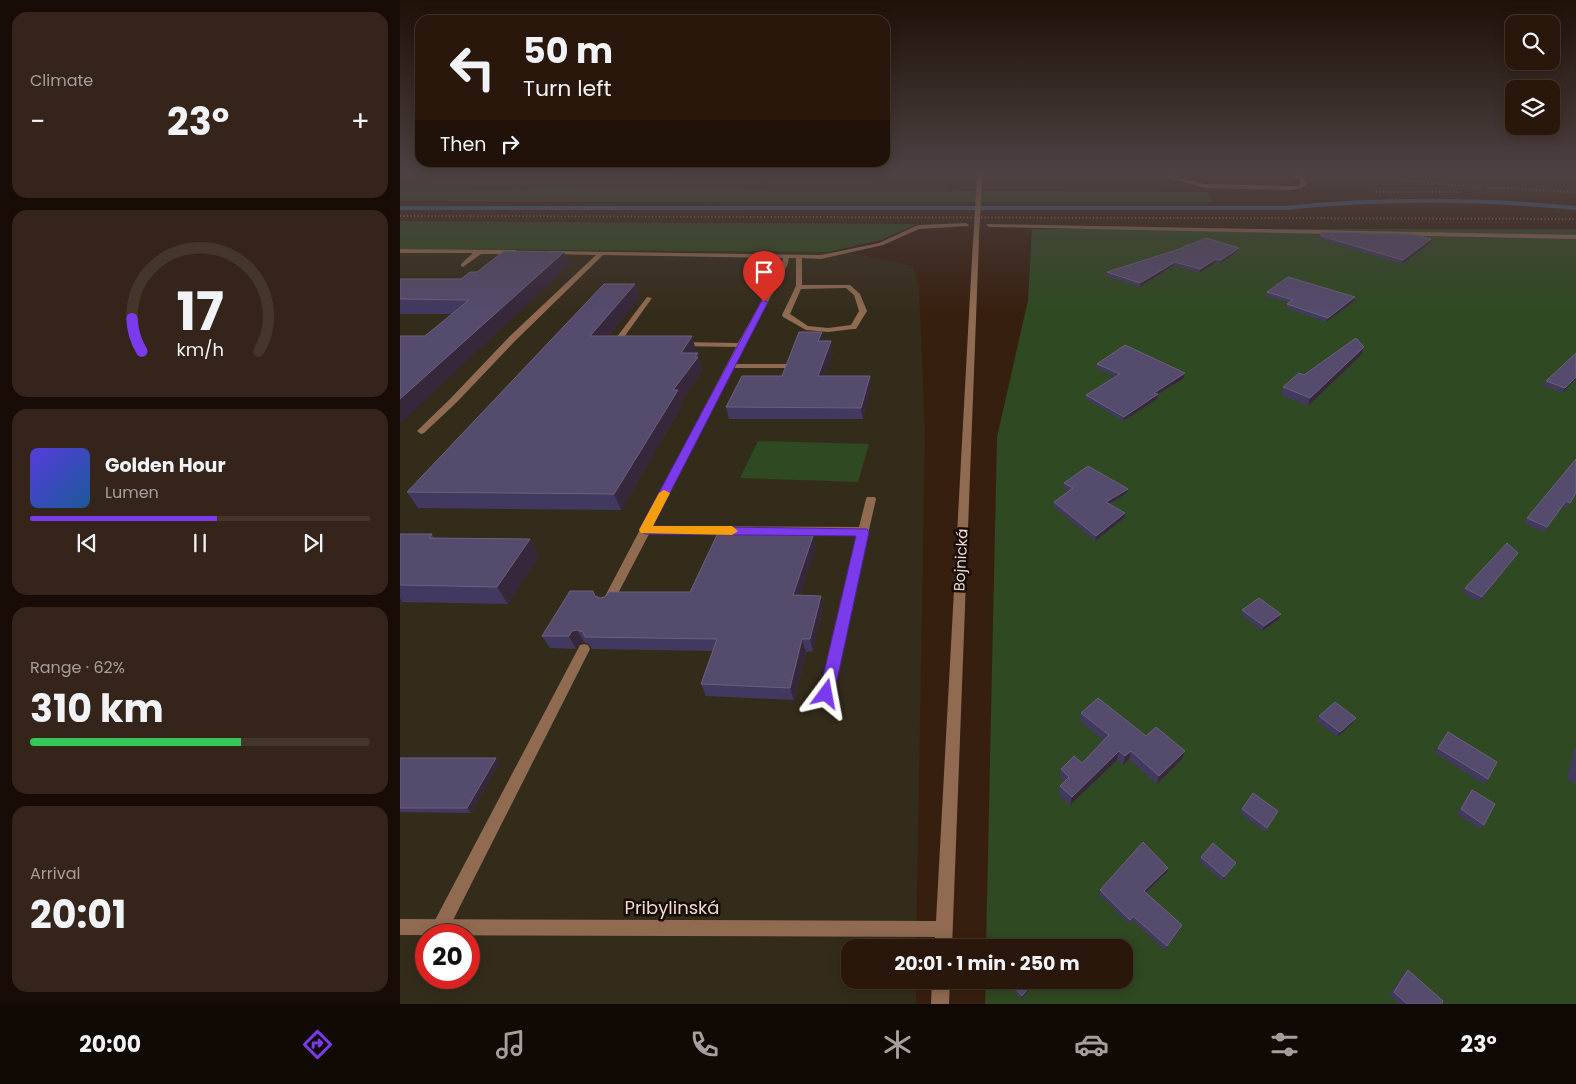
<!DOCTYPE html>
<html lang="en">
<head>
<meta charset="utf-8">
<style>
	:root { --surface:#29170b; --page:#352419; --text:#f1f3f6; --muted:#a59f9d; --line:#45362c; --accent:#7c3aed }
	body { margin:0; font-family:Poppins,sans-serif; background:var(--page); color:var(--text); height:100vh; display:flex; flex-direction:column; font-size:19px; white-space:nowrap }
	* { box-sizing:border-box; margin:0 }
	p { font-size:16px; color:var(--muted) }
	.icon { flex:none; width:28px; height:28px; fill:none; stroke:currentColor; stroke-width:2; stroke-linecap:round; stroke-linejoin:round }
	.map { position:relative; flex:1; overflow:hidden }
	.panel { display:flex; flex-direction:column; gap:12px; padding:12px; background:#170d06; width:400px }
	.panel>* { flex:none }
	.top-card { position:absolute; left:15px; top:15px; width:475px; height:152px; border-radius:15px; box-shadow:0 2px 12px #0003,0 0 0 1px var(--line); background:#29170b; color:var(--text); overflow:hidden }
	.tools { position:absolute; left:1105px; top:15px; display:grid; gap:10px }
	.tools a { display:grid; place-items:center; width:55px; height:55px; border-radius:10px; background:var(--surface); box-shadow:0 2px 12px #0003,0 0 0 1px var(--line); font-size:25px }
	.speed { position:absolute; left:15px; top:924px; display:flex; gap:10px; font-size:25px; font-weight:700; text-align:center }
	.speed>* { display:grid; place-content:center; width:65px; height:65px; border-radius:50%; background:var(--surface); box-shadow:0 2px 12px #0003,0 0 0 1px var(--line); line-height:1 }
	.speed .limit { border:8px solid #d22; background:#fff; color:#111 }
	.pin { position:absolute; display:grid; place-items:center; width:42px; height:42px; color:#fff; margin:-51px -21px; border-radius:50% 50% 50% 0; rotate:-45deg; box-shadow:0 0 5px #0007 }
	.pin .icon { rotate:45deg }
	.me { position:absolute; width:55px; margin:-28px; rotate:13deg; stroke-linejoin:round; filter:drop-shadow(0 0 4px #0008) }
	.turn { display:flex; align-items:center; gap:18px; height:105px; padding:0 25px; font-size:22px }
	.turn .icon { width:65px; height:65px; stroke-width:2.5 }
	.turn b { display:block; font-size:35px; line-height:42px }
	.then { display:flex; align-items:center; height:48px; padding:0 25px; background:#0003; gap:10px; font-size:19px }
	.big { font-size:38px; font-weight:700; line-height:1.1 }
	.panel .tile { flex:1; display:flex; flex-direction:column; justify-content:center; gap:8px; min-width:0; padding:0 18px; border-radius:15px; background:var(--page) }
	.panel .dial { align-items:center; gap:0 }
	.dial svg { height:130px; overflow:visible; fill:none; stroke:var(--line); stroke-width:7; stroke-linecap:round; text-anchor:middle }
	.dial text { fill:var(--text); stroke:none }
	.song { display:flex; align-items:center; gap:15px }
	.cover { width:60px; height:60px; border-radius:8px; background:linear-gradient(135deg,hsl(250 70% 55%),hsl(210 70% 35%)) }
	.played { height:5px; border-radius:2px; background:linear-gradient(90deg,var(--accent) 55%,var(--line) 55%) }
	.keys { display:flex; justify-content:space-around; direction:ltr }
	.heat { display:flex; justify-content:space-between; align-items:center; font-size:28px; direction:ltr }
	.charge { height:8px; border-radius:4px; background:linear-gradient(90deg,#34c759 62%,var(--line) 0) }
	.trip { position:absolute; left:441px; top:939px; width:292px; height:50px; border-radius:15px; background:var(--surface); box-shadow:0 2px 12px #0003,0 0 0 1px var(--line); font-weight:700; line-height:50px; text-align:center }
	.dock { display:flex; height:80px; justify-content:space-around; align-items:center; background:#100904; color:var(--muted) }
	.dock .icon { width:35px; height:35px }
	.dock .selected { color:var(--accent) }
	.dock b { font-size:22px; color:var(--text) }
	main { display:flex; flex:1; min-height:0 }
	.map>svg:first-child { display:block }
</style>
</head>
<body>
<main>
<section class="panel">
<div class="tile"><p>Climate</p>
<div class="heat"><a>−</a><b class="big">23°</b><a>+</a></div>
</div>
<div class="tile dial"><svg viewBox="0 0 100 80">
<path d="M14 69A42 42 0 1 1 86 69"/>
<path d="M14 69A42 42 0 0 1 8 49" stroke="#7c3aed"/>
<text x="50" y="56" font-size="32" font-weight="700">17</text>
<text x="50" y="72" font-size="11">km/h</text>
</svg></div>
<div class="tile">
<div class="song"><i class="cover"></i><div><b>Golden Hour</b><p>Lumen</p></div></div>
<div class="played"></div>
<div class="keys"><svg class="icon" aria-label="previous" viewBox="0 0 24 24"><path d="M18 5L8 12l10 7zM5 5v14"/></svg><svg class="icon" aria-label="pause" viewBox="0 0 24 24"><path d="M8 5v14M16 5v14"/></svg><svg class="icon" aria-label="next" viewBox="0 0 24 24"><path d="M6 5l10 7-10 7zM19 5v14"/></svg></div>
</div>
<div class="tile"><p>Range · 62%</p><b class="big">310 km</b><div class="charge"></div></div>
<div class="tile"><p>Arrival</p><b class="big">20:01</b></div>
</section>
<div class="map">
<svg width="1176" height="1004" viewBox="0 0 1176 1004">
	<rect width="100%" height="100%" fill="#371f0f"/>
	<path fill="#342c1b" fill-rule="evenodd" d="M0,173H509L547,180L546,190L0,188Z
		M892,173H1176V194L979,193Z
		M0,249L429,252L455,254L513,266L519,285L525,434L516,947L450,948V980H516V1004H0ZM26,935H69V978H26Z"/>
	<path fill="#2f4922" d="M0,188L808,192L813,202L0,201Z
		M0,221L517,224L481,240L429,252L0,249Z
		M632,229H1176V1004H585L586,980H725V948L586,947L597,437L628,300Z
		M358,441L469,444L458,482L340,478Z"/>
	<g fill="none" stroke-linecap="round" stroke-linejoin="round">
		<path stroke="#3e688d" stroke-width="4" d="M0,208H886C982,198 1080,199 1176,208"/>
		<path fill="#906b51" fill-rule="evenodd" d="M70,173L88,174L273,173L269,176H88L72,174Z
			M566,223L569,225L568,226L519,229L483,245L421,259L402,258V285H450L460,294L467,311L456,329H453L428,332L406,330L383,317L382,315L396,286V258H389L387,266L335,364H386L390,366L386,368H333L252,526L459,527L466,499L467,497H475L476,499L431,698L426,700L421,698L419,694L457,535L249,534L212,605L208,606L204,605L202,602L336,347L280,346L276,344L280,342L338,343L381,266L383,258L203,255L115,341L57,402L24,433L21,434L17,431L51,398L109,337L196,255L152,254L149,252L150,251L421,255L479,243L518,225ZM446,288L454,295L459,311L451,325L428,328L408,326L390,314L401,289Z
			M587,224L1176,235V239L589,227L586,225Z
			M0,249L115,250L118,252L115,254H81L63,267L61,266V264L73,253H0Z
			M247,297L252,298L222,340L225,342L221,344H214L213,342Z
			M184,644L188,645L190,649L46,934H34L32,928L34,922L180,645Z"/>
		<path fill="#906b51" fill-rule="evenodd" d="M751,173H758L805,184L889,186H899L901,184L899,179L881,173H887L903,177L907,184L902,188L889,190L805,188Z
			M576,238L579,240L552,948H535V937L0,935V919L536,921L573,240Z
			M532,980H550L549,1004H531Z"/>
		<path stroke="#927d70" stroke-width="2" stroke-dasharray="1 2.5" stroke-linecap="butt" d="M944,173L1061,186L1176,192
			M976,192H1061
			M0,216L1176,219"/>
		<path stroke="#906b51" stroke-width="5.5" d="M576,240L580,173"/>
	</g>
	<path fill="#423961" d="M921,232L1030,243L1002,264L920,239Z
		M790,245L839,248L838,251L820,264L815,263L799,273L774,265L740,287L706,276L707,272Z
		M164,252L169,265L25,336L52,314H0V279H61L77,272Z
		M235,284L239,298L208,336H292L296,351L295,353L302,368L301,369L302,371L281,401L282,405L221,510L18,508L7,492Z
		M867,292L955,297L954,301L926,322L886,308L887,304L889,303L866,296Z
		M422,332L423,341L433,352L424,376L471,387L463,419H329L326,407L382,376Z
		M1176,353V379L1162,393L1143,385L1146,381Z
		M961,355L908,406L881,395L883,387L904,375Z
		M697,364L785,373L784,378L758,394L757,399L723,421L686,399V395L715,376L696,368Z
		M664,483L727,493L710,504L725,517L695,541L654,507V502L670,491L664,488Z
		M1176,493L1167,508L1163,506L1144,532L1124,523L1127,518Z
		M0,534H32L34,538L130,539L139,556L108,604L3,602L0,605Z
		M413,536L416,548L400,595L423,608L413,651L406,652L394,700L306,696L301,684L313,651L192,649L189,644L184,642L180,643L176,649L150,648L142,636L195,596L200,598L290,592Z
		M1115,557L1079,602L1062,592L1065,588Z
		M842,610L881,614L879,619L862,631L841,614Z
		M681,713L785,751L782,759L757,784L729,759L723,765L717,760L670,805L659,795L660,786L664,782L660,777L661,769L682,763L703,740L680,721Z
		M919,716L956,718L953,723L937,737L916,720Z
		M1048,732L1088,779L1084,784L1035,753Z
		M1176,748V784L1167,779L1174,750Z
		M0,758L99,763L71,813L0,812Z
		M1072,790L1084,825L1080,829L1057,814L1068,795Z
		M842,809L878,811L865,832L840,813Z
		M801,857L836,863L833,867L822,881L799,861Z
		M768,868L767,872L746,893L782,925L780,929L765,950L732,920L729,924L699,894L700,890Z
		M1008,970L1042,1004H999L990,995L1004,973Z
		M606,980H639L621,999L606,982Z"/>
	<path fill="#36273b" d="M1031,239L1030,243L1002,264L1003,260Z
		M839,248L838,251L820,264L821,260Z
		M164,252L169,265L0,424V399Z
		M816,259L815,263L799,273L800,269Z
		M775,262L774,265L740,287V283Z
		M235,284L239,298L196,350L190,336Z
		M955,297L954,301L926,322L928,318Z
		M422,332L424,343L418,341Z
		M292,336L296,351L285,368L281,353Z
		M431,341L433,352L420,387L418,376Z
		M964,347L961,355L908,406L910,398Z
		M298,353L302,368L301,369L302,371L281,401L282,405L221,510L214,494L273,390Z
		M785,373L784,378L758,394L757,399L723,421L724,417L754,393Z
		M470,376L471,387L463,419L461,408Z
		M1176,377V379L1162,393L1165,388Z
		M728,489L727,493L705,506L706,502Z
		M725,513V517L695,541L696,536Z
		M413,536L416,548L396,607L393,595Z
		M130,539L139,556L108,604L97,587Z
		M1118,553L1115,557L1079,602L1082,597Z
		M421,596L423,608L413,651L410,639Z
		M0,598L3,602L0,605Z
		M881,614L879,619L862,631L864,626Z
		M177,630L184,642L180,643L176,649L169,636L172,631Z
		M402,639L406,652L394,700L390,688Z
		M956,718L953,723L937,737L940,732Z
		M719,751L717,760L670,805L672,797Z
		M731,751L729,759L723,765L725,756Z
		M785,751L782,759L757,784L759,776Z
		M96,758L99,763L71,813L67,808Z
		M836,863L833,867L822,881L824,877Z
		M768,868L767,872L743,895L744,891Z
		M782,925L780,929L765,950L767,946Z
		M636,980H639L621,999L622,996Z"/>
	<path fill="#544b6d" stroke="#6c617d" d="M921,232L1012,234L1031,239L1003,260L921,236Z
		M806,238L839,248L821,260L816,259L800,269L775,262L740,283L707,272L780,249L787,245H790Z
		M104,251L164,252L0,399V336H25L69,300L0,299V279H61L70,272H77Z
		M888,277L955,297L928,318L887,304L893,300L867,292Z
		M204,284H235L190,336H292L281,353H298L295,357H298L273,390H278L214,494L7,492Z
		M399,332H422L418,341H431L418,376H470L461,408L326,407L342,376H382Z
		M956,338L964,347L910,398L883,387L899,373L904,375Z
		M725,345L785,373L754,393L758,394L724,417L686,395L720,374L697,364Z
		M1176,353V377L1165,388L1146,381Z
		M1176,459V493L1170,503L1166,501L1147,527L1127,518Z
		M688,466L728,489L706,502L725,513L696,536L654,502L673,488L664,483Z
		M318,533L413,536L393,595L421,596L410,639H402L390,688L301,684L317,639L185,637L183,632L177,630L172,631L169,636H142L170,591H193L195,596L200,598L205,597L209,592H290Z
		M0,534H32L29,538L130,539L97,587L0,585Z
		M1107,543L1118,553L1082,597L1065,588Z
		M859,598L881,614L864,626L842,610Z
		M698,698L746,736L756,727L785,751L759,776L731,751L725,756L719,751L672,797L660,786L669,777L661,769L674,756L682,763L709,735L681,713Z
		M935,702L956,718L940,732L919,716Z
		M1048,732L1097,762L1088,779L1038,748Z
		M0,758H96L67,808H0Z
		M1072,790L1095,804L1084,825L1061,809Z
		M853,793L878,811L867,828L842,809Z
		M743,842L768,868L744,891L782,925L767,946L733,916L730,920L700,890Z
		M813,843L836,863L824,877L801,857Z
		M1008,970L1043,1001L1042,1004H1007L994,992Z
		M608,980H636L622,996Z"/>
	<linearGradient id="sky" x2="0" y2="1"><stop stop-color="#1e1108"/><stop offset="0.55" stop-color="#4d4242"/><stop offset="1" stop-color="#4d4242" stop-opacity="0"/></linearGradient>
	<rect width="1176" height="313" fill="url(#sky)"/>
	<path fill="#7c3aed" stroke="#51269a" d="M362,300L368,302L253,526L467,529L469,532L434,694L431,698L426,700L421,698L419,694L456,536L245,534L239,530Z"/>
	<path fill="#f59e0b" d="M264,490L270,493L253,526H332L338,531L332,535L241,533L239,530L259,493Z"/>
	<g text-anchor="middle" stroke-width="5" stroke-linejoin="round" paint-order="stroke">
		<g font-size="15" fill="#ecdbd1" stroke="#170c06">
			<text transform="translate(561 560) rotate(-87)" y="5">Bojnická</text>
		</g>
		<g font-size="18" fill="#ecdbd1" stroke="#170c06">
			<text x="272" y="914">Pribylinská</text>
		</g>
	</g>
</svg>
<div class="tools">
<a><svg class="icon" aria-label="search" viewBox="0 0 24 24"><circle cx="10" cy="10" r="6"/><path d="M15 15l6 6"/></svg></a>
<a><svg class="icon" aria-label="layers" viewBox="0 0 24 24"><path d="M12 4l9 5-9 5-9-5zM3 14l9 5 9-5"/></svg></a>
</div>
<div class="speed"><div class="limit">20</div></div>
<div class="pin" style="left:364px;top:302px;background:#d93025"><svg class="icon" aria-label="arrive" viewBox="0 0 24 24"><path d="M6 21V4h12l-3 4 3 4H6"/></svg></div>
<svg class="me" style="left:426px;top:694px" viewBox="-20 -20 40 40"><path d="M0-17L14 15 0 8-14 15z" fill="#7c3aed" stroke="#fff" stroke-width="4"/></svg>
<div class="trip">20:01 · 1 min · 250 m</div>
<div class="top-card">
<div class="turn"><svg class="icon" aria-label="left" viewBox="0 0 24 24"><path d="M17 20v-9H6M10 6l-5 5 5 5"/></svg><div><b>50 m</b>Turn left</div></div>
<div class="then">Then<svg class="icon" aria-label="right" viewBox="0 0 24 24"><path d="M7 20v-9h11M14 6l5 5-5 5"/></svg></div>
</div>
</div>
</main>
<nav class="dock">
<b>20:00</b>
<svg class="icon selected" aria-label="directions" viewBox="0 0 24 24"><path d="M12 3l9 9-9 9-9-9zM9 14v-3h6M13 9l2 2-2 2"/></svg>
<svg class="icon" aria-label="music" viewBox="0 0 24 24"><path d="M9 18V5l10-2v13"/><circle cx="6" cy="18" r="3"/><circle cx="16" cy="16" r="3"/></svg>
<svg class="icon" aria-label="phone" viewBox="0 0 24 24"><path d="M5 4h4l2 5-3 2q2 4 5 5l2-3 5 2v4C11 20 4 13 5 4z"/></svg>
<svg class="icon" aria-label="climate" viewBox="0 0 24 24"><path d="M12 3v18M4 7l16 10M4 17L20 7"/></svg>
<svg class="icon" aria-label="car" viewBox="0 0 24 24"><path d="M5 17H2v-5l4-1 3-4h7l3 4 3 1v5h-3M9 17h6M6 11h13"/><circle cx="7" cy="17" r="2"/><circle cx="17" cy="17" r="2"/></svg>
<svg class="icon" aria-label="filters" viewBox="0 0 24 24"><path d="M4 7h16M4 17h16"/><circle cx="9" cy="7" r="2"/><circle cx="15" cy="17" r="2"/></svg>
<b>23°</b>
</nav>
</body>
</html>
